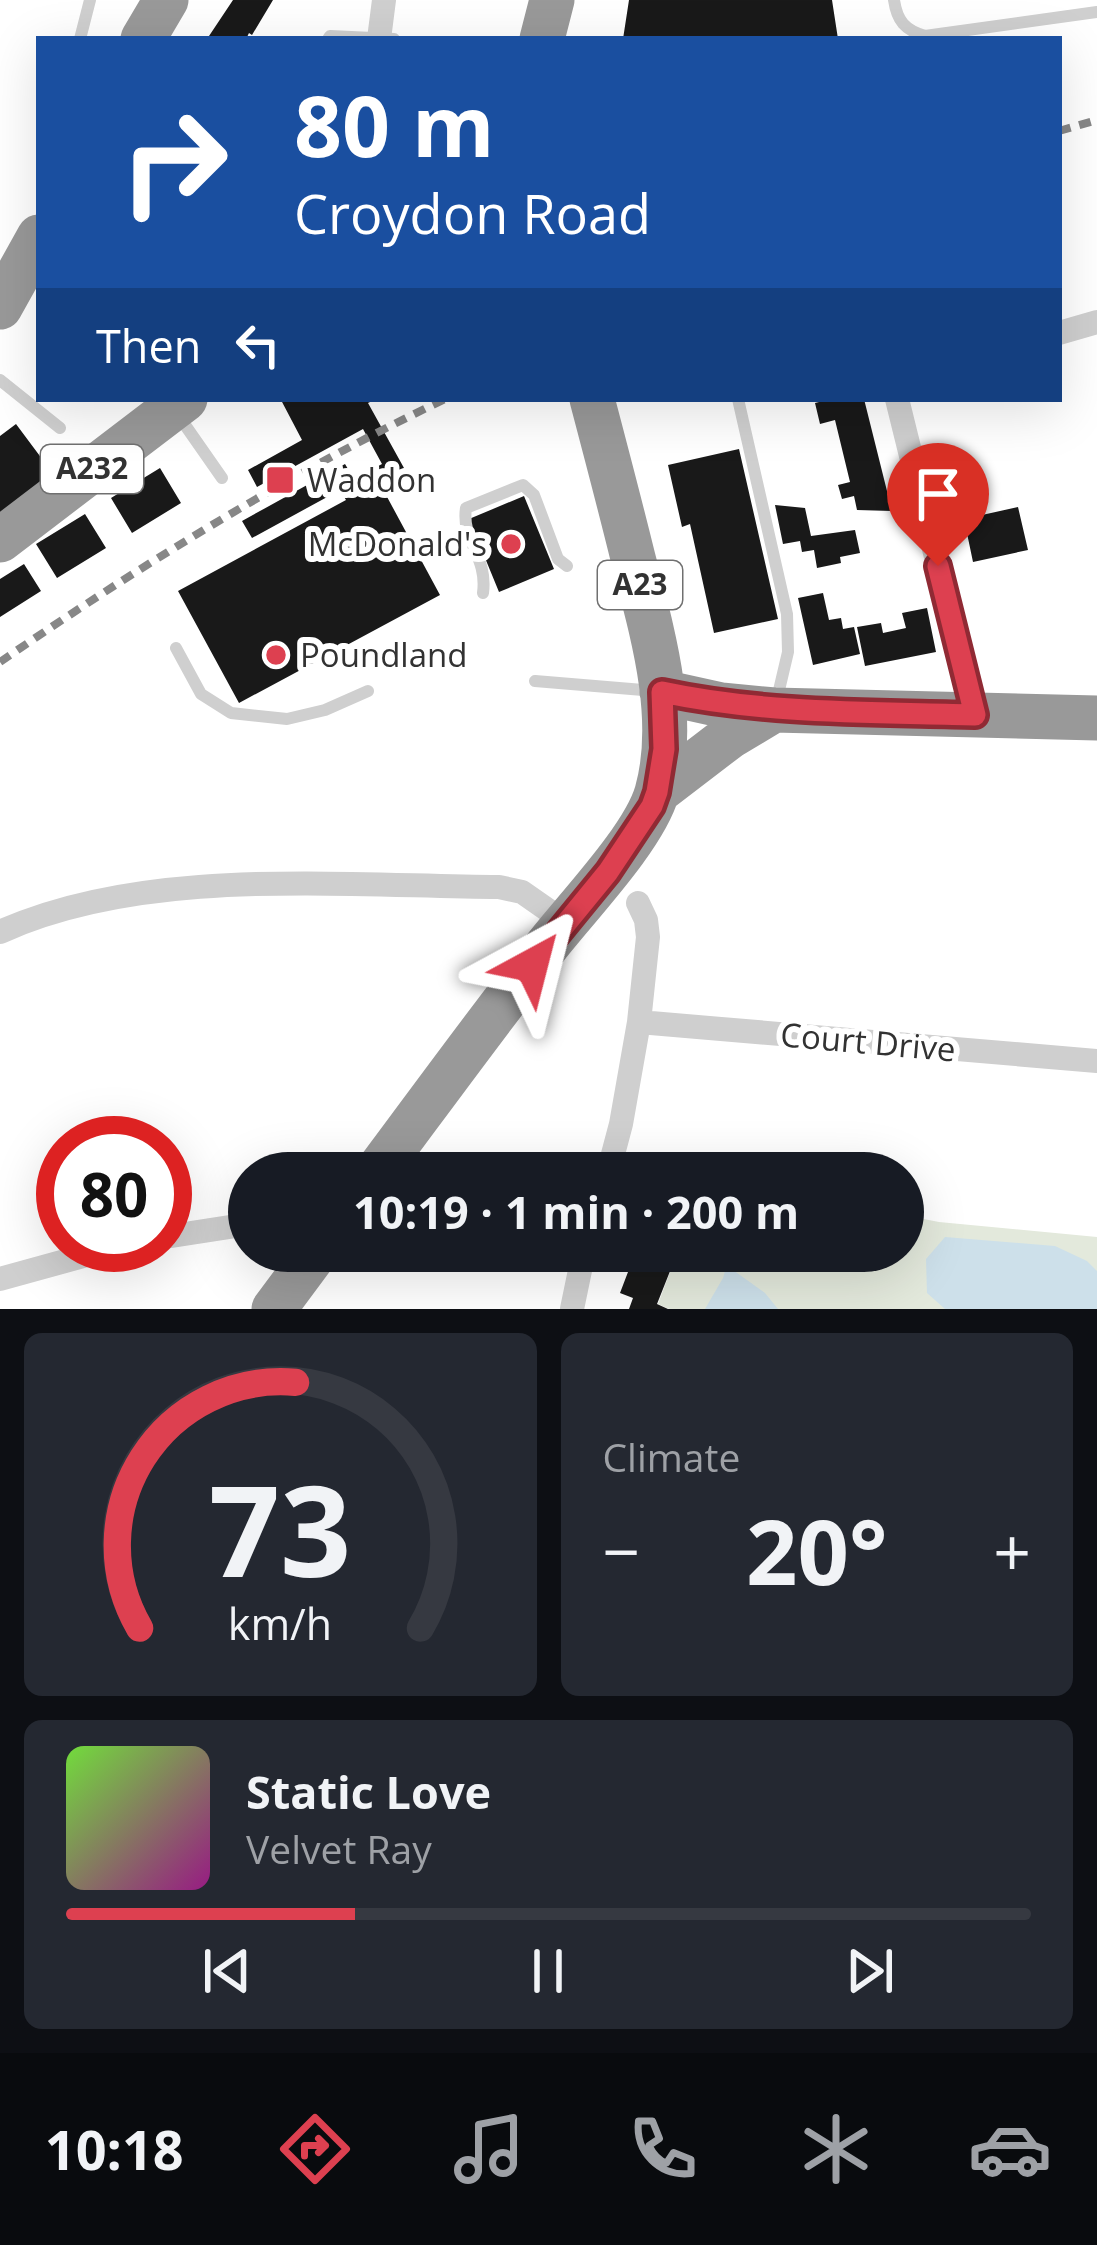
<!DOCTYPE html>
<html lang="en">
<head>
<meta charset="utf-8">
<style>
	:root { --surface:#171b24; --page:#242831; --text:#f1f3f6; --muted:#9ea1a6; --line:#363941; --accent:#dd4050 }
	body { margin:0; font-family:"Open Sans",sans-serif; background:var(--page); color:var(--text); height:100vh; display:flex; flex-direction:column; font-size:45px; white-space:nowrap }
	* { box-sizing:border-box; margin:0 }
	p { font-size:39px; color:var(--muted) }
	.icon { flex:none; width:66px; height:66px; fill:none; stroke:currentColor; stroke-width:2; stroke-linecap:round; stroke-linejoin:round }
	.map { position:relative; height:1309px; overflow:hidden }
	.side { display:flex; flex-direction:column; gap:24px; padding:24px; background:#0d0f14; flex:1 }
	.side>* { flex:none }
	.banner { position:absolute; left:36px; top:36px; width:1026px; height:366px; border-radius:0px; box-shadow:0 12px 48px #0002; background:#1a4fa0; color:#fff; overflow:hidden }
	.speed { position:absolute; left:36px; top:1116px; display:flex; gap:24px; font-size:60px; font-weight:700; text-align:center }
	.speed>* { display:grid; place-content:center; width:156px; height:156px; border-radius:50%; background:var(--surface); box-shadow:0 12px 48px #0002; line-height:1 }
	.speed .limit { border:18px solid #d22; background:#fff; color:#111 }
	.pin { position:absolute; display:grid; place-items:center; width:102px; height:102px; color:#fff; margin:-123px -51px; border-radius:50% 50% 50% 0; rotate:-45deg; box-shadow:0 0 12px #0007 }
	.pin .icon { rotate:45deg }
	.me { position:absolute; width:132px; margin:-66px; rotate:38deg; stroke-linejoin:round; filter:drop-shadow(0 0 9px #0008) }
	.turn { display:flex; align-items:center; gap:42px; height:252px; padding:0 60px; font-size:54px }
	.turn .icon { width:156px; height:156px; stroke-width:2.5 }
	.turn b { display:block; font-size:84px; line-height:102px }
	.then { display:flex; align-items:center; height:114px; padding:0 60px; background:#0003; gap:24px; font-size:45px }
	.big { font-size:90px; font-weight:700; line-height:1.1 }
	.side .card { flex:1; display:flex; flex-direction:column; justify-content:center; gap:18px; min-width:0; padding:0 42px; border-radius:18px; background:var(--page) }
	.side .dial { align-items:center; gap:0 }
	.dial svg { height:312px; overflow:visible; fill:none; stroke:var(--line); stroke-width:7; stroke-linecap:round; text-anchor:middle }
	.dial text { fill:var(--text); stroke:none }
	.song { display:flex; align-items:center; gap:36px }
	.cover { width:144px; height:144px; border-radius:18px; background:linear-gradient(135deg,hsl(100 70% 55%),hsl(310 70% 35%)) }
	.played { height:12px; border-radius:6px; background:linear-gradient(90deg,var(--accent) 30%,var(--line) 30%) }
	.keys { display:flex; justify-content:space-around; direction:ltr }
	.heat { display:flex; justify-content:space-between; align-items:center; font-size:66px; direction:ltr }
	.side .tiles { flex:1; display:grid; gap:24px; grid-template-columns:1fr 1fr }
	.card:last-child { grid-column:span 2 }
	.trip { position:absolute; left:228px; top:1152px; width:696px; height:120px; border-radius:60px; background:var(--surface); box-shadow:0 12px 48px #0002; font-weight:700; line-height:120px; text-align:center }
	.tab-bar { display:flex; height:192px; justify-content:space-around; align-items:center; background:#090b0e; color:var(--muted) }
	.tab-bar .icon { width:84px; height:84px }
	.tab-bar .active { color:var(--accent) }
	.tab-bar b { font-size:54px; color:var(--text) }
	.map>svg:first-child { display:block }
</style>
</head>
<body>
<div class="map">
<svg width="1097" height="1309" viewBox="0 0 1097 1309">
	<rect width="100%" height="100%" fill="#fff"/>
	<path fill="#e3e9dc" d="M903,1215L939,1222L1097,1237V1309H669L658,1304L678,1251H903Z"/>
	<path fill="#cde0ea" d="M945,1237L1055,1246L1087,1261L1097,1271V1309H945L927,1293L926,1259Z
		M731,1251H736L733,1270L765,1293L778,1309H705L723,1278Z"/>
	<path fill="#191919" d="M233,0H273L252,35L249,33L246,39H207Z
		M629,0H832L838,39H623Z
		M283,399H376L368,403L404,468L379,482L440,595L239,703L178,591L346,500L340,490L252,538L242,521L345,464L354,479L382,464L363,429L257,487L248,470L302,440L281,400Z
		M831,399H864L892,511L857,510L854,496L842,499L838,485L850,482L835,420L820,424L815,403Z
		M16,424L57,479L0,517V436Z
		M739,449L778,619L714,633L690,524L682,527L668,465Z
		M160,468L181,503L132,533L111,498Z
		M524,496L554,569L499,592L469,519Z
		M775,505L805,508L811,536L855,530L860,553L840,557L841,563L817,568L814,550L802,552L800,541L783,544Z
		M1018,507L1028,550L973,562L964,519Z
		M85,514L106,548L57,578L36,544Z
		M24,564L41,591L0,617V579Z
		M823,593L829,620L841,618L843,629L854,627L860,654L813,665L798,598Z
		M927,608L936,652L865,666L857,627L881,623L883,633L906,628L902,613Z
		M636,1251H678L657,1304L668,1309H629L633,1298L620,1293Z"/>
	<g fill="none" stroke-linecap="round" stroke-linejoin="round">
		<path stroke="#cfcfcf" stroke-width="12" d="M894,0C897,21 905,30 925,36L1097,12
			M80,39L90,0
			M328,39L330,36L394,39
			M0,380L60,428
			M738,399L787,614L788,652L776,703
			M178,415L222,478
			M483,593C488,556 461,541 466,508L523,485L534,495L558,559L567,566
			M176,648L201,694L231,713L287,719L325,710L368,691
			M535,681L655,691
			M612,1162L651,1173"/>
		<path stroke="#cfcfcf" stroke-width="24" d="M379,39L384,0
			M1059,333L1097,322
			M897,399L975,715
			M0,932C145,866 342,886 499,887L522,892L565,922
			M639,1022L1097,1061
			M608,1173L621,1124L639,1022L648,937L646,920L638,903
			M165,1237L249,1224
			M0,1279L123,1245
			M572,1309L584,1251"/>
		<path stroke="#999" stroke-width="45" d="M143,39L166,0
			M542,39L552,0
			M0,307L39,237
			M0,540L185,399
			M662,692L721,705L774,710L1097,718
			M657,792L729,737L774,710
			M376,1173C432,1098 488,1021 546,947C577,907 644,838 657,792C678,717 652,631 633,558C620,505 606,452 592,399
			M274,1309L317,1251"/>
		<path stroke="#878787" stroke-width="8" stroke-dasharray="12 9" stroke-linecap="butt" d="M1059,131L1097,120
			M0,662C141,565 290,473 445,399"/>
	</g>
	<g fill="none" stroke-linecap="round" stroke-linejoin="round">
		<g stroke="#902a34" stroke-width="30">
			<path id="route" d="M532,965L608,872L652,806L657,792L664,749L662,692C765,714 870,712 975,715L938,566"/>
		</g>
		<use href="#route" stroke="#dd4050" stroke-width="21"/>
	</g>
	<g fill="#dd4050" stroke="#fff" stroke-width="4.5">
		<rect x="265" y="465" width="30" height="30" rx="6"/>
		<circle cx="511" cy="544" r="12"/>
		<circle cx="276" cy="655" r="12"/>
	</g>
	<g text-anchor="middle" stroke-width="12" stroke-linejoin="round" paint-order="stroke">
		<g fill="#fff" stroke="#707070" stroke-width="3">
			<rect x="41" y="445" width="102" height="48" rx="9"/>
			<rect x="598" y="561" width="84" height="48" rx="9"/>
		</g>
		<g font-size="30" font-weight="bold" fill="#323232">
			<text x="92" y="479">A232</text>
			<text x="640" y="595">A23</text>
		</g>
		<g font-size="33" fill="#323232" stroke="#fff" text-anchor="start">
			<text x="307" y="492">Waddon</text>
			<text x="487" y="556" text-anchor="end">McDonald's</text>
			<text x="300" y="667">Poundland</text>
		</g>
		<g font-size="33" fill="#323232" stroke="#fff">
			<text transform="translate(868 1042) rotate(5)" y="12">Court Drive</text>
		</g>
	</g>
</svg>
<div class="speed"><div class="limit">80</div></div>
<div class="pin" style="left:938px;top:566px;background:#d93025"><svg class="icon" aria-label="arrive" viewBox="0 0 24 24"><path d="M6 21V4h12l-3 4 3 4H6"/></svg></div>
<svg class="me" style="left:532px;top:965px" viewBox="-20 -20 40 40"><path d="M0-17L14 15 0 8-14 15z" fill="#dd4050" stroke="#fff" stroke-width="4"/></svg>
<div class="trip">10:19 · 1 min · 200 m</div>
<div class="banner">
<div class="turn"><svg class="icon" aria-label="right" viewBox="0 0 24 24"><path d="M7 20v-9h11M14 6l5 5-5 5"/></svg><div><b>80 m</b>Croydon Road</div></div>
<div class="then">Then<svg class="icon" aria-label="left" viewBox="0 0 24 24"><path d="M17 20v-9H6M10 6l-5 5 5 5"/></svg></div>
</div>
</div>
<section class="side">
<div class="tiles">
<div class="card dial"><svg viewBox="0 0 100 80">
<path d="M14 69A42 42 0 1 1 86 69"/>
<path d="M14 69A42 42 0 0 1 54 6" stroke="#dd4050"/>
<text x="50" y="56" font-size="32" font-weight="700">73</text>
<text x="50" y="72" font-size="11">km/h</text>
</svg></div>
<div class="card"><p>Climate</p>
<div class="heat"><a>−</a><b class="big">20°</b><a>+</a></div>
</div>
<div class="card">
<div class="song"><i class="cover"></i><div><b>Static Love</b><p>Velvet Ray</p></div></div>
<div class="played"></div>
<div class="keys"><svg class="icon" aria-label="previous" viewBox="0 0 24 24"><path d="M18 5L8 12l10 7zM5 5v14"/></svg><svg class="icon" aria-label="pause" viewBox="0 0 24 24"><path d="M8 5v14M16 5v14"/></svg><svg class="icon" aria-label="next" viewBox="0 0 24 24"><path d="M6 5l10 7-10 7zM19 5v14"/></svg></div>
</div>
</div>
</section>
<nav class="tab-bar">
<b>10:18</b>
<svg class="icon active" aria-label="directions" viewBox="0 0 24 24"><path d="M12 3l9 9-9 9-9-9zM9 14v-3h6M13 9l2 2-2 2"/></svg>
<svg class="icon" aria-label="music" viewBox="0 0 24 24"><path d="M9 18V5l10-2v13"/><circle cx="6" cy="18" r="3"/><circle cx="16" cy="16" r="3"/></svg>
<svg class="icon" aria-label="phone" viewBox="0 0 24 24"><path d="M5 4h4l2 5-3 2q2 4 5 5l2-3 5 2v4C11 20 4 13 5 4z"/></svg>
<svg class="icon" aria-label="climate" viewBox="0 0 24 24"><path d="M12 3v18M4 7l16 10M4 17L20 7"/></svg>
<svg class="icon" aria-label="car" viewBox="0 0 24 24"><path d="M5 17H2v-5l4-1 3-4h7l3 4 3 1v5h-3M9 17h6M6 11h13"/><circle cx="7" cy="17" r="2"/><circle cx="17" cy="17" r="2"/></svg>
</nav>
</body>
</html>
